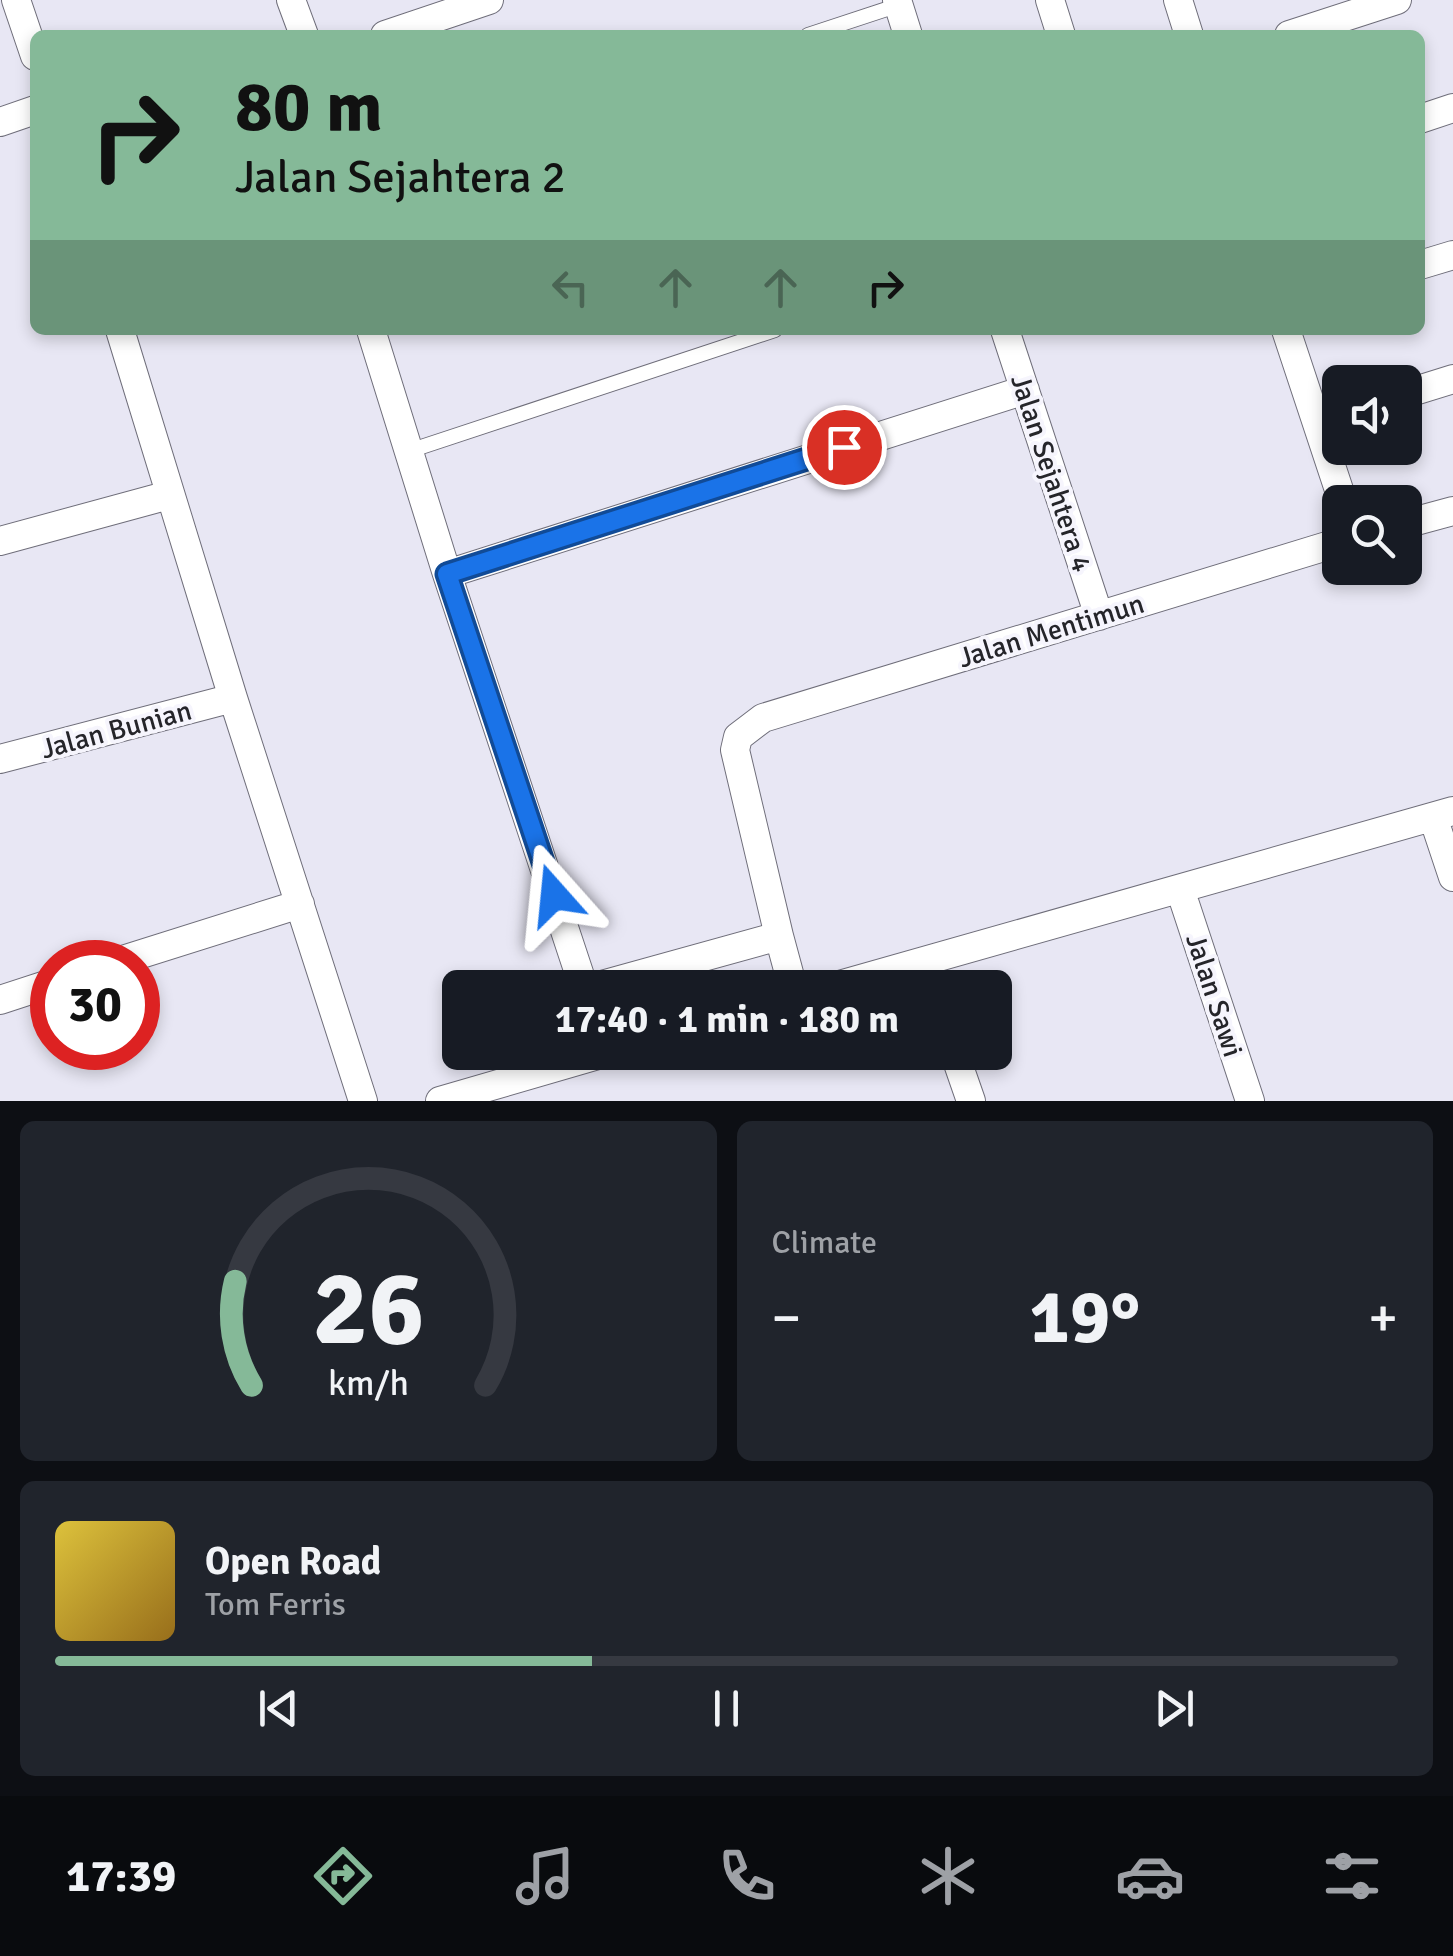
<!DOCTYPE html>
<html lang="en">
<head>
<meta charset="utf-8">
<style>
	:root { --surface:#171b24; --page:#20242c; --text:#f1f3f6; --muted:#9ea1a6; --line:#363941; --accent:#85b998 }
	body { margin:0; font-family:Signika,sans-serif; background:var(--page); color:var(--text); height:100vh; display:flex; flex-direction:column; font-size:38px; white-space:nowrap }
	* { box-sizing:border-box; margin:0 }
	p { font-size:32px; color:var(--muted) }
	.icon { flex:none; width:55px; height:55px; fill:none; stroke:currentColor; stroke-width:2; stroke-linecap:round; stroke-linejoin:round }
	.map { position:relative; height:1101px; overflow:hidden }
	.drawer { display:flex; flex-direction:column; gap:20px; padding:20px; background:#0d0f14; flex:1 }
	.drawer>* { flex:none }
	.guide { position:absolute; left:30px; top:30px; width:1395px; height:305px; border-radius:15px; box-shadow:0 5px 15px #0003; background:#85b998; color:#111; overflow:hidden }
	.controls { position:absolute; left:1322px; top:365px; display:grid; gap:20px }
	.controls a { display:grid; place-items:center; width:100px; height:100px; border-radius:15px; background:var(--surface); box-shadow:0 5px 15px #0003; font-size:50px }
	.speed { position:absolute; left:30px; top:940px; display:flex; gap:20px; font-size:50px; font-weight:700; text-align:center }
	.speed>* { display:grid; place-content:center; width:130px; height:130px; border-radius:50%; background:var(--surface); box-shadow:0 5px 15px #0003; line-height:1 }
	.speed .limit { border:15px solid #d22; background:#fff; color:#111 }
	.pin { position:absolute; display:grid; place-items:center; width:85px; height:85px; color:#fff; margin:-42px; border:5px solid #fff; border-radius:50%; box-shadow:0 2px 10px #0007 }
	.me { position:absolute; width:110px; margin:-55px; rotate:342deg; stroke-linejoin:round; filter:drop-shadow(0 0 8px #0008) }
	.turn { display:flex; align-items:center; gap:35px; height:210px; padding:0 40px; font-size:45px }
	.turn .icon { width:130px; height:130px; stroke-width:2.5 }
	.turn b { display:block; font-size:70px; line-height:85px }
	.lanes { display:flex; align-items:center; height:95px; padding:0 40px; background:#0003; justify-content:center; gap:50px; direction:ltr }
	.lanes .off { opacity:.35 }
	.big { font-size:75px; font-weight:700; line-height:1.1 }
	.drawer .card { flex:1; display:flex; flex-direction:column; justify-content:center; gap:15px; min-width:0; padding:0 35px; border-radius:15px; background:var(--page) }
	.drawer .dial { align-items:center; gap:0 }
	.dial svg { height:260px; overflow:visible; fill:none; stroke:var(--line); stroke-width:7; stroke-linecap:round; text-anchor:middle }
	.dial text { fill:var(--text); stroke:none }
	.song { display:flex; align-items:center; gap:30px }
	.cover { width:120px; height:120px; border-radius:15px; background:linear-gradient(135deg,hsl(50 70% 55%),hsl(40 70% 35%)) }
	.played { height:10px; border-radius:5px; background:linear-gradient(90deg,var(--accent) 40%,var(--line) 40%) }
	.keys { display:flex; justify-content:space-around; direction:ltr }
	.heat { display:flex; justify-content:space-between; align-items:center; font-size:55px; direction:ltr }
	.drawer .tiles { flex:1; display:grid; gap:20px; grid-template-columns:1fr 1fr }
	.card:last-child { grid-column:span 2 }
	.trip { position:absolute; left:442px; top:970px; width:570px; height:100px; border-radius:15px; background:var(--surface); box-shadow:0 5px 15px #0003; font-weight:700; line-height:100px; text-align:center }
	.dock { display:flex; height:160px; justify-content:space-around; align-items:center; background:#090b0e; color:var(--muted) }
	.dock .icon { width:70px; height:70px }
	.dock .active { color:var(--accent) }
	.dock b { font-size:45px; color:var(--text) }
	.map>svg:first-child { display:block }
</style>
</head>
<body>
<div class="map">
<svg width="1453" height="1101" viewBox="0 0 1453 1101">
	<rect width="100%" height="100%" fill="#e8e7f4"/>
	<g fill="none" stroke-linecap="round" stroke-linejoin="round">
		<g stroke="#6f6e7a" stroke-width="16">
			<path id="service" d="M808,35L899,5
				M409,451L775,330"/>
		</g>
		<g stroke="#6f6e7a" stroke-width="30">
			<path id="minor" d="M16,0L35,56
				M291,0L304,35
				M897,0L908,35
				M1050,0L1061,35
				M1178,0L1189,35
				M385,35L489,0
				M1289,35L1397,0
				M1420,119L1453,108
				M0,122L35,110
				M1420,265L1453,255
				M120,330L233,698L363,1101
				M371,330L447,574L584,988
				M1005,330L1099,616
				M1286,330L1343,502
				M1405,394L1453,379
				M1405,524L1453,511
				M0,541L169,495
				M447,574L1025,390
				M0,759L233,698
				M1433,817L1453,877
				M1180,889L1250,1101
				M779,936L793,988
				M116,962L300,904
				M591,988L779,936L735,750L738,737L763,718L1340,542
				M829,988L1453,811
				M0,1000L52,983
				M954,1052L971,1101
				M440,1101L608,1052"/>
		</g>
		<use href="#service" stroke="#fff" stroke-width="14"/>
		<use href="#minor" stroke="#fff" stroke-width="28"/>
	</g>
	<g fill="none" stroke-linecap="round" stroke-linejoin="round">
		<g stroke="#114b97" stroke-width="25">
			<path id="route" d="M554,895L447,574L844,447"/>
		</g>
		<use href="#route" stroke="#1a73e8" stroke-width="18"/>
	</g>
	<g text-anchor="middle" stroke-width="8" stroke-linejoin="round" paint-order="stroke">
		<g font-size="28" fill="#25252a" stroke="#f6f5fd">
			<text transform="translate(1052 473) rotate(72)" y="10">Jalan Sejahtera 4</text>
			<text transform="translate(1051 630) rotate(-17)" y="10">Jalan Mentimun</text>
			<text transform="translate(116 729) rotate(-15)" y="10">Jalan Bunian</text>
			<text transform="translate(1215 995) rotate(72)" y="10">Jalan Sawi</text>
		</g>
	</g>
</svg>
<div class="controls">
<a><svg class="icon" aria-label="sound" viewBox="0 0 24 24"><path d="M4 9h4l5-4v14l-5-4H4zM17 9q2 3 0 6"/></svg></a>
<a><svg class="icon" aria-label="search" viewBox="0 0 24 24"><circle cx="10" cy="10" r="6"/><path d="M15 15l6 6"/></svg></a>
</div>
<div class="speed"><div class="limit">30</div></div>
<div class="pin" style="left:844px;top:447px;background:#d93025"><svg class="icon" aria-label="arrive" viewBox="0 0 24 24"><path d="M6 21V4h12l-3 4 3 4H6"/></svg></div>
<svg class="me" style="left:554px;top:895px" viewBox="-20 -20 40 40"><path d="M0-17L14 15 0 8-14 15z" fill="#1a73e8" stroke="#fff" stroke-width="4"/></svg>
<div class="trip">17:40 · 1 min · 180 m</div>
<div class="guide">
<div class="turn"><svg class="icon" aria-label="right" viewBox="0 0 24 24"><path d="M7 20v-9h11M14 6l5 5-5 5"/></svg><div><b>80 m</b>Jalan Sejahtera 2</div></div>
<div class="lanes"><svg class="icon off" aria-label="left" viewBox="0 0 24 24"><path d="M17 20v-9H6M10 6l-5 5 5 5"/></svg><svg class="icon off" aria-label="ahead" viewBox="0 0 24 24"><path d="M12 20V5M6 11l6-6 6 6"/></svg><svg class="icon off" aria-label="ahead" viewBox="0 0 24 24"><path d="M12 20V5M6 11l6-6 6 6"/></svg><svg class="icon" aria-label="right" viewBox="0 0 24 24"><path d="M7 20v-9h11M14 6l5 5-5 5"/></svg></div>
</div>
</div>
<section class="drawer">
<div class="tiles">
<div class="card dial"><svg viewBox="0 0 100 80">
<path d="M14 69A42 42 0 1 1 86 69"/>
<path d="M14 69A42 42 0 0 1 9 37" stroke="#85b998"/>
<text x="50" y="56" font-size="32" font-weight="700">26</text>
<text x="50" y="72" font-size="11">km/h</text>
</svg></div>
<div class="card"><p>Climate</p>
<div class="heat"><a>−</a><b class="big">19°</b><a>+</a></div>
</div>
<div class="card">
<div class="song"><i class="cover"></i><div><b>Open Road</b><p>Tom Ferris</p></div></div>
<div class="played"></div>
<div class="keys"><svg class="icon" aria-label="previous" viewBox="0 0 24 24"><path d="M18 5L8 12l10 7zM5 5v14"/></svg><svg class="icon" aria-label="pause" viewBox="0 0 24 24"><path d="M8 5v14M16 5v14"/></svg><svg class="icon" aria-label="next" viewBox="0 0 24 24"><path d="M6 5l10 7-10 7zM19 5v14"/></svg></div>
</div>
</div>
</section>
<nav class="dock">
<b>17:39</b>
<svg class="icon active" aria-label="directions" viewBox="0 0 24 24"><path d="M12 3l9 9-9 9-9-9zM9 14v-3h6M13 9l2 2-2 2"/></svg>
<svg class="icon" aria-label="music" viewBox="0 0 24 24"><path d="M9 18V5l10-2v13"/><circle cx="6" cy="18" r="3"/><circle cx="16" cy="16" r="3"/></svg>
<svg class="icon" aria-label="phone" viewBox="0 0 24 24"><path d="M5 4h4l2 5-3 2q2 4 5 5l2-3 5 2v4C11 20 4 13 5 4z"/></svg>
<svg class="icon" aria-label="climate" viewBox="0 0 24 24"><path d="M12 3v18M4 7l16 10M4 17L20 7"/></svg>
<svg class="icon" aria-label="car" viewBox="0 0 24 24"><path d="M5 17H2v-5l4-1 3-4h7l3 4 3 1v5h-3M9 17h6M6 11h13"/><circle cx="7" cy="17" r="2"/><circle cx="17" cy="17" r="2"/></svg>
<svg class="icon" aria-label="filters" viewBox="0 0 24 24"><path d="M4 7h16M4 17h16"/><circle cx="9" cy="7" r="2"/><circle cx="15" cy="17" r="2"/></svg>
</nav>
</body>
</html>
